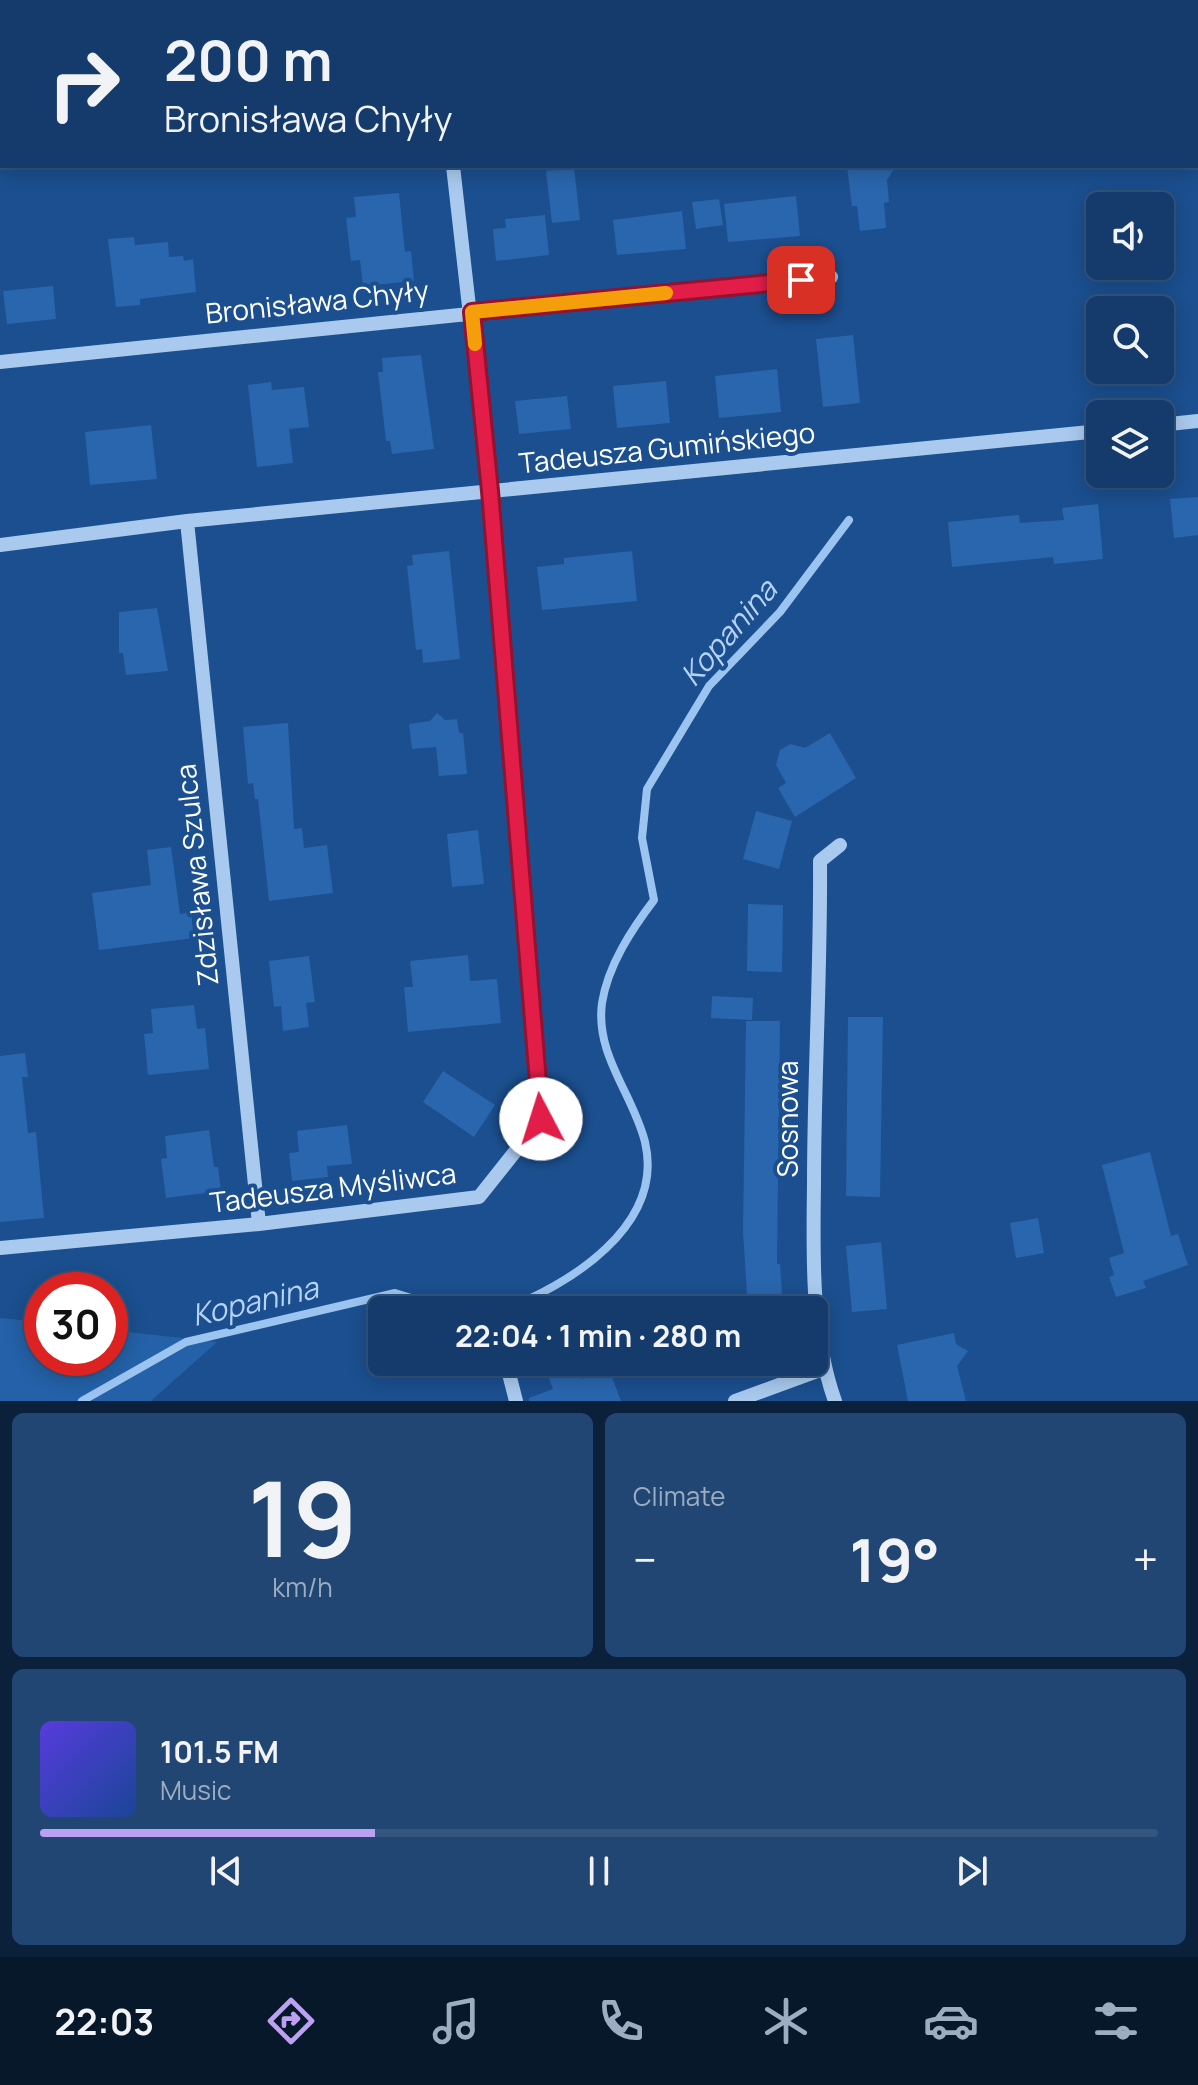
<!DOCTYPE html>
<html lang="en">
<head>
<meta charset="utf-8">
<style>
	:root { --surface:#143b6b; --page:#214673; --text:#f1f3f6; --muted:#9dadc1; --line:#33557e; --accent:#bca0f2 }
	body { margin:0; font-family:Manrope,sans-serif; background:var(--page); color:var(--text); height:100vh; display:flex; flex-direction:column; font-size:30px; white-space:nowrap }
	* { box-sizing:border-box; margin:0 }
	p { font-size:26px; color:var(--muted) }
	.icon { flex:none; width:44px; height:44px; fill:none; stroke:currentColor; stroke-width:2; stroke-linecap:round; stroke-linejoin:round }
	.map { position:relative; height:1401px; overflow:hidden }
	.sheet { display:flex; flex-direction:column; gap:12px; padding:12px; background:#0b203b; flex:1 }
	.sheet>* { flex:none }
	.hud { position:absolute; left:0px; top:0px; width:1198px; height:168px; box-shadow:0 4px 20px #0003,0 0 0 2px var(--line); background:#143b6b; color:var(--text); overflow:hidden }
	.tools { position:absolute; left:1086px; top:192px; display:grid; gap:16px }
	.tools a { display:grid; place-items:center; width:88px; height:88px; border-radius:12px; background:var(--surface); box-shadow:0 4px 20px #0003,0 0 0 2px var(--line); font-size:40px }
	.speed { position:absolute; left:24px; top:1272px; display:flex; gap:16px; font-size:40px; font-weight:700; text-align:center }
	.speed>* { display:grid; place-content:center; width:104px; height:104px; border-radius:50%; background:var(--surface); box-shadow:0 4px 20px #0003,0 0 0 2px var(--line); line-height:1 }
	.speed .limit { border:12px solid #d22; background:#fff; color:#111 }
	.pin { position:absolute; display:grid; place-items:center; width:68px; height:68px; color:#fff; margin:-34px; border-radius:16px; box-shadow:0 4px 12px #0006 }
	.me { position:absolute; width:88px; margin:-44px; rotate:355deg; stroke-linejoin:round; filter:drop-shadow(0 0 6px #0008) }
	.turn { display:flex; align-items:center; gap:28px; height:168px; padding:0 32px; font-size:36px }
	.turn .icon { width:104px; height:104px; stroke-width:2.5 }
	.turn b { display:block; font-size:56px; line-height:68px }
	.big { font-size:60px; font-weight:700; line-height:1.1 }
	.sheet .widget { flex:1; display:flex; flex-direction:column; justify-content:center; gap:12px; min-width:0; padding:0 28px; border-radius:12px; background:var(--page) }
	.sheet .dial { align-items:center; gap:0 }
	.dial b { font-size:104px; line-height:1 }
	.song { display:flex; align-items:center; gap:24px }
	.cover { width:96px; height:96px; border-radius:12px; background:linear-gradient(135deg,hsl(250 70% 55%),hsl(220 70% 35%)) }
	.played { height:8px; border-radius:4px; background:linear-gradient(90deg,var(--accent) 30%,var(--line) 30%) }
	.keys { display:flex; justify-content:space-around; direction:ltr }
	.heat { display:flex; justify-content:space-between; align-items:center; font-size:44px; direction:ltr }
	.sheet .tiles { flex:1; display:grid; gap:12px; grid-template-columns:1fr 1fr }
	.widget:last-child { grid-column:span 2 }
	.trip { position:absolute; left:368px; top:1296px; width:460px; height:80px; border-radius:12px; background:var(--surface); box-shadow:0 4px 20px #0003,0 0 0 2px var(--line); font-weight:700; line-height:80px; text-align:center }
	.dock { display:flex; height:128px; justify-content:space-around; align-items:center; background:#08182b; color:var(--muted) }
	.dock .icon { width:56px; height:56px }
	.dock .current { color:var(--accent) }
	.dock b { font-size:36px; color:var(--text) }
	.map>svg:first-child { display:block }
</style>
</head>
<body>
<div class="map">
<svg width="1198" height="1401" viewBox="0 0 1198 1401">
	<rect width="100%" height="100%" fill="#1b4f8f"/>
	<path fill="#2461a8" d="M0,1318L42,1322V1358H110V1330L217,1342L151,1401H0Z"/>
	<g fill="none" stroke-linecap="round" stroke-linejoin="round">
		<path stroke="#9cc4f0" stroke-width="8" d="M503,1310C569,1285 665,1226 645,1142C633,1094 595,1055 602,1003C608,965 632,929 654,900L642,838L647,789L709,686L780,612L849,520
			M82,1401L186,1342L395,1293L450,1310"/>
	</g>
	<path fill="#2a66ad" d="M847,166H896L887,180L889,202L884,203L886,228L860,231L857,206H852Z
		M574,168L580,220L552,223L546,171Z
		M399,193L405,252L411,251L414,281L363,286L360,260L351,261L346,218L356,217L354,197Z
		M796,196L800,236L728,242L724,204Z
		M719,199L723,225L696,229L692,202Z
		M682,211L686,249L617,255L613,220Z
		M545,215L549,255L496,261L493,229L506,228L505,219Z
		M134,237L135,245L168,242L169,257L183,256L184,261L193,259L196,292L140,299V305L116,307L108,239Z
		M53,286L56,319L7,324L3,291Z
		M853,335L860,403L823,407L816,339Z
		M421,355L434,449L392,454L390,441H386L382,406L378,372H383L382,358Z
		M777,369L781,412L719,418L715,376Z
		M666,381L670,423L617,428L613,386Z
		M271,382L272,390L304,387L309,427L289,429L293,463L257,467L248,385Z
		M567,396L571,429L519,434L515,401Z
		M151,425L157,479L90,485L85,432Z
		M1198,497V535L1174,538L1170,499Z
		M1098,504L1103,559L1054,564L1053,557L952,567L948,522L1019,515L1020,523L1064,520L1062,508Z
		M449,551L460,659L423,663L422,649L416,650L407,566L413,565L412,555Z
		M632,551L637,601L542,610L537,567L564,564V558Z
		M157,608L168,671L126,675L123,653H119V612Z
		M437,713L445,720L457,719L459,733H463L467,774L439,776L436,747L412,749L409,724L430,721Z
		M288,723L294,829L302,828L304,848L327,845L333,893L269,901L258,799H255L253,783L248,784L243,727Z
		M830,733L856,778L795,817L778,788L786,783L776,765L780,750L790,744L805,748Z
		M756,811L792,821L779,869L743,859Z
		M478,830L484,884L452,887L447,834Z
		M171,847L180,914L191,912L194,938L99,950L92,893L151,885L147,850Z
		M748,904L783,905L782,972L747,971Z
		M468,955L470,981L497,979L501,1023L408,1032L404,987H413L410,961Z
		M309,956L315,1002L306,1003L309,1027L283,1031L281,1006L274,1007L269,961Z
		M712,996L753,998L752,1020L711,1018Z
		M194,1005L197,1029L205,1028L209,1069L148,1075L144,1034L153,1033L151,1009Z
		M848,1017H883L880,1197L846,1196Z
		M746,1021H780L777,1264H780L783,1310H748L743,1232Z
		M25,1053L28,1077H22L28,1133L36,1132L44,1218L0,1222V1056Z
		M443,1071L495,1105L474,1137L423,1102Z
		M347,1125L352,1164L327,1166L328,1177L292,1181L289,1153L299,1152L297,1131Z
		M209,1130L214,1167H218L221,1191L166,1198L161,1159L167,1158L165,1136Z
		M1150,1152L1171,1236L1178,1234L1188,1265L1143,1281L1146,1288L1116,1297L1109,1277L1114,1275L1109,1258L1124,1253L1102,1165Z
		M1038,1218L1044,1253L1016,1258L1010,1223Z
		M881,1242L887,1309L852,1312L846,1246Z
		M954,1333L956,1344L968,1351L957,1366L966,1401H908L897,1345Z
		M543,1362H575L581,1379L609,1369L621,1401H529V1398L553,1389Z"/>
	<g fill="none" stroke-linecap="round" stroke-linejoin="round">
		<path stroke="#a9c9ee" stroke-width="14" d="M679,2L698,0
			M0,72L2,71
			M0,362L831,277
			M1160,425L1198,421
			M187,521L259,1224
			M0,545L187,521L1100,431
			M0,1248L259,1224L479,1197L541,1119L490,491L453,166
			M506,1362L516,1401
			M735,1401L823,1369
			M835,1401C811,1334 813,1255 814,1184C814,1077 821,969 820,861L840,845"/>
	</g>
	<g fill="none" stroke-linecap="round" stroke-linejoin="round">
		<g stroke="#92132f" stroke-width="20">
			<path id="route" d="M541,1119L490,491L472,312L801,280"/>
		</g>
		<use href="#route" stroke="#e11d48" stroke-width="14"/>
		<path stroke="#f59e0b" stroke-width="14" d="M475,344L472,312L666,293"/>
	</g>
	<g text-anchor="middle" stroke-width="8" stroke-linejoin="round" paint-order="stroke">
		<g font-size="28" fill="#fff" stroke="#1b4f8f">
			<text transform="translate(317 302) rotate(-6)" y="10">Bronisława Chyły</text>
			<text transform="translate(667 448) rotate(-6)" y="10">Tadeusza Gumińskiego</text>
			<text transform="translate(197 875) rotate(-96)" y="10">Zdzisława Szulca</text>
			<text transform="translate(788 1119) rotate(-90)" y="10">Sosnowa</text>
			<text transform="translate(333 1188) rotate(-7)" y="10">Tadeusza Myśliwca</text>
		</g>
		<g font-size="30" font-style="italic" fill="#b5d3f5" stroke="#1b4f8f">
			<text transform="translate(729 633) rotate(-49)" y="10">Kopanina</text>
			<text transform="translate(255 1302) rotate(-13)" y="10">Kopanina</text>
		</g>
	</g>
</svg>
<div class="tools">
<a><svg class="icon" aria-label="sound" viewBox="0 0 24 24"><path d="M4 9h4l5-4v14l-5-4H4zM17 9q2 3 0 6"/></svg></a>
<a><svg class="icon" aria-label="search" viewBox="0 0 24 24"><circle cx="10" cy="10" r="6"/><path d="M15 15l6 6"/></svg></a>
<a><svg class="icon" aria-label="layers" viewBox="0 0 24 24"><path d="M12 4l9 5-9 5-9-5zM3 14l9 5 9-5"/></svg></a>
</div>
<div class="speed"><div class="limit">30</div></div>
<div class="pin" style="left:801px;top:280px;background:#d93025"><svg class="icon" aria-label="arrive" viewBox="0 0 24 24"><path d="M6 21V4h12l-3 4 3 4H6"/></svg></div>
<svg class="me" style="left:541px;top:1119px" viewBox="-20 -20 40 40"><circle r="19" fill="#fff"/><path d="M0-13L10 11 0 6-10 11z" fill="#e11d48"/></svg>
<div class="trip">22:04 · 1 min · 280 m</div>
<div class="hud">
<div class="turn"><svg class="icon" aria-label="right" viewBox="0 0 24 24"><path d="M7 20v-9h11M14 6l5 5-5 5"/></svg><div><b>200 m</b>Bronisława Chyły</div></div>
</div>
</div>
<section class="sheet">
<div class="tiles">
<div class="widget dial"><b>19</b><p>km/h</p></div>
<div class="widget"><p>Climate</p>
<div class="heat"><a>−</a><b class="big">19°</b><a>+</a></div>
</div>
<div class="widget">
<div class="song"><i class="cover"></i><div><b>101.5 FM</b><p>Music</p></div></div>
<div class="played"></div>
<div class="keys"><svg class="icon" aria-label="previous" viewBox="0 0 24 24"><path d="M18 5L8 12l10 7zM5 5v14"/></svg><svg class="icon" aria-label="pause" viewBox="0 0 24 24"><path d="M8 5v14M16 5v14"/></svg><svg class="icon" aria-label="next" viewBox="0 0 24 24"><path d="M6 5l10 7-10 7zM19 5v14"/></svg></div>
</div>
</div>
</section>
<nav class="dock">
<b>22:03</b>
<svg class="icon current" aria-label="directions" viewBox="0 0 24 24"><path d="M12 3l9 9-9 9-9-9zM9 14v-3h6M13 9l2 2-2 2"/></svg>
<svg class="icon" aria-label="music" viewBox="0 0 24 24"><path d="M9 18V5l10-2v13"/><circle cx="6" cy="18" r="3"/><circle cx="16" cy="16" r="3"/></svg>
<svg class="icon" aria-label="phone" viewBox="0 0 24 24"><path d="M5 4h4l2 5-3 2q2 4 5 5l2-3 5 2v4C11 20 4 13 5 4z"/></svg>
<svg class="icon" aria-label="climate" viewBox="0 0 24 24"><path d="M12 3v18M4 7l16 10M4 17L20 7"/></svg>
<svg class="icon" aria-label="car" viewBox="0 0 24 24"><path d="M5 17H2v-5l4-1 3-4h7l3 4 3 1v5h-3M9 17h6M6 11h13"/><circle cx="7" cy="17" r="2"/><circle cx="17" cy="17" r="2"/></svg>
<svg class="icon" aria-label="filters" viewBox="0 0 24 24"><path d="M4 7h16M4 17h16"/><circle cx="9" cy="7" r="2"/><circle cx="15" cy="17" r="2"/></svg>
</nav>
</body>
</html>
